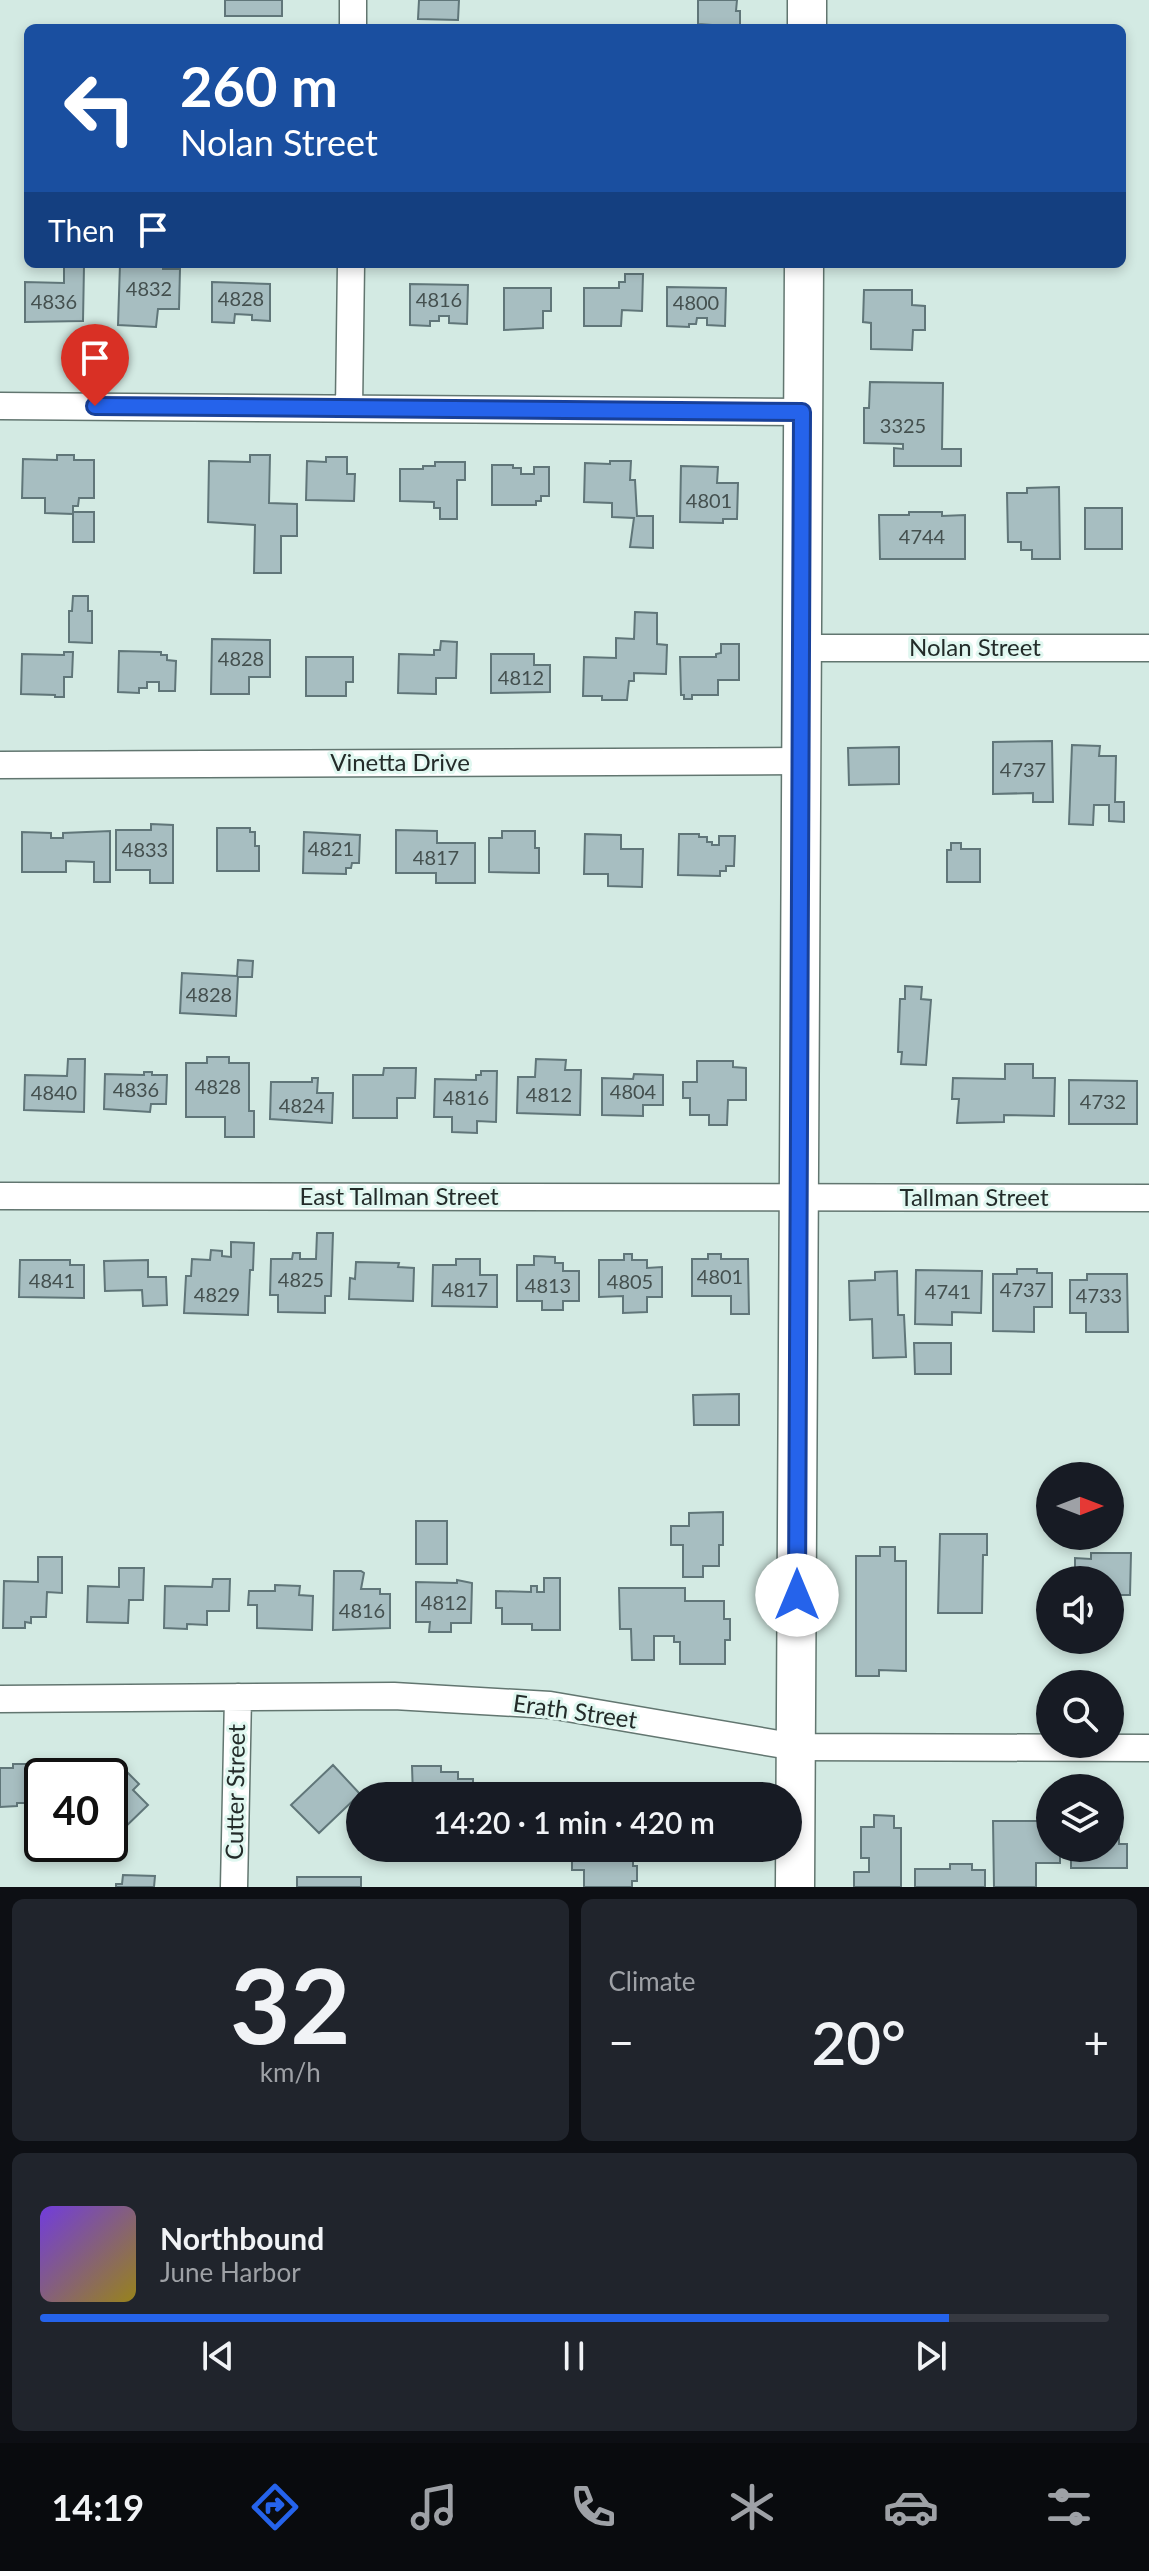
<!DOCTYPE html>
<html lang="en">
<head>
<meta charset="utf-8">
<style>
	:root { --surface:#171b24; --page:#20242c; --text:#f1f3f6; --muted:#9ea1a6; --line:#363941; --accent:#2563eb }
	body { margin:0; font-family:Lato,sans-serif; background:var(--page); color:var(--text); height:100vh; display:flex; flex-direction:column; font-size:30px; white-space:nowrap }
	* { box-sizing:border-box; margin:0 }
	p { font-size:26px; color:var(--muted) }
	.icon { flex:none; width:44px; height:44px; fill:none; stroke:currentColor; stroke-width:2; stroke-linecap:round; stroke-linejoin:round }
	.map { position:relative; height:1887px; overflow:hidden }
	.sheet { display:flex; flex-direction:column; gap:12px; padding:12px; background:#0d0f14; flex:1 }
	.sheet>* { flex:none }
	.banner { position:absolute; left:24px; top:24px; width:1102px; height:244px; border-radius:12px; box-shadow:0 4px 12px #0003; background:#1a4fa0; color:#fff; overflow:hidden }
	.needle { width:52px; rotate:90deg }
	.controls { position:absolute; left:1036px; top:1462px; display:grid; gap:16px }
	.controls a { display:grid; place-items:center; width:88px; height:88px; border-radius:50%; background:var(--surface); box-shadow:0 4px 12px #0003; font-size:40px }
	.speed { position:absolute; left:24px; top:1758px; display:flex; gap:16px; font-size:40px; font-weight:700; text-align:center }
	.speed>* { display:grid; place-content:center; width:104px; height:104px; border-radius:50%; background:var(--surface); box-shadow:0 4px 12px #0003; line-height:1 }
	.speed .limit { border:4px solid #111; border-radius:12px; background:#fff; color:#111 }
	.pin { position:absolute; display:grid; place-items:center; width:68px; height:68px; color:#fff; margin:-82px -34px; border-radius:50% 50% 50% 0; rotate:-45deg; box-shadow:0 0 8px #0007 }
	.pin .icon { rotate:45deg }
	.me { position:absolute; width:88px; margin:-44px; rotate:0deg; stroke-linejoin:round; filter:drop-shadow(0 0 6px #0008) }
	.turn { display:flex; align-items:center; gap:28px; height:168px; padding:0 24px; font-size:36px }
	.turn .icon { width:104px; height:104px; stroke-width:2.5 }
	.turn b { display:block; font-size:56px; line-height:68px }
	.then { display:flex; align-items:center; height:76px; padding:0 24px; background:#0003; gap:16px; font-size:30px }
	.big { font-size:60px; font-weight:600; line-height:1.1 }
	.sheet .tile { flex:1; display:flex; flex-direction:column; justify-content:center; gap:12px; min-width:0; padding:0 28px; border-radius:12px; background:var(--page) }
	.sheet .dial { align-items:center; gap:0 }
	.dial b { font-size:104px; line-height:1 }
	.song { display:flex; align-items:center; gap:24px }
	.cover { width:96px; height:96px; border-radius:12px; background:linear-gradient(135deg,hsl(260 70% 55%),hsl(50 70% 35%)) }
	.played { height:8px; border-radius:4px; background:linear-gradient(90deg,var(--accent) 85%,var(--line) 85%) }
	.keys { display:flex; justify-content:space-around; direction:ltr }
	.heat { display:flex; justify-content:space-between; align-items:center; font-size:44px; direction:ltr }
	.sheet .tiles { flex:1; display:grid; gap:12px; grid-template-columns:1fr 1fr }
	.tile:last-child { grid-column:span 2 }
	.trip { position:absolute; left:346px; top:1782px; width:456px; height:80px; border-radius:40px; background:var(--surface); box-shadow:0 4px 12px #0003; font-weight:600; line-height:80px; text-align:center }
	.tabs { display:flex; height:128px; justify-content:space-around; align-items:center; background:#090b0e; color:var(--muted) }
	.tabs .icon { width:56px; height:56px }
	.tabs .active { color:var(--accent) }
	.tabs b { font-size:36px; color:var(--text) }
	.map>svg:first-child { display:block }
</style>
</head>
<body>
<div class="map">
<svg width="1149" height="1887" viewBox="0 0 1149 1887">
	<rect width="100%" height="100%" fill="#d3eae3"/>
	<path fill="#a7bec1" stroke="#607679" stroke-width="2" d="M225,0H282V16H225Z
		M419,0H459L458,20L418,19Z
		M698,0H737L736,11H740V27L698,24Z
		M120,264H163V269H180L179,309H158L156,327L118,325Z
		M64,266H84L83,321L25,322V282L64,283Z
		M625,274H643L642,311L622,310L621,326H584V288H619V282H625Z
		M212,282L270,284V321L252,320V315L235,314L234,323L212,322Z
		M410,284L468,285L467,324L449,323V316H439V321H430V326L410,325Z
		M667,287L726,288L725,326L707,325V318H697L696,324H689V327L667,326Z
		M504,288H551V311H543V328L504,330Z
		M864,290H912V305L925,306V330H913L912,350L871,349V323L863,322Z
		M870,382L943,383L942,449H961V466H894V448L903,449V444L864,443V408H869Z
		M57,455H74V460H94V498H79L78,506H73V512H94V542H73V514L45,513V498H22L23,459L57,460Z
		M250,455H270L269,503L297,504V536H281V573H254L255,525L208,522L209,461L250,462Z
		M326,457H347V474H355L354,501L306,500L307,461L326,462Z
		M610,461H631L630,480H635L637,516H653V548L630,547L634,518L612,517V503L584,502L585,463L610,464Z
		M435,462H465V480H457V519H440V508H434V502L400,501V469H423V466H435Z
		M492,465H513V468H521V474H534V467H549V496H541V501H536V505H492Z
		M681,466L718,467L717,483H738L737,519H723V523L680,522Z
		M1059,487L1060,559H1032V550H1021V542H1008L1007,493H1027V488Z
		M1085,508H1122V549H1085Z
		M909,512H942V516L965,515V559H880L879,515H909Z
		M73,596H88V611H92V643L69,642V611H72Z
		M635,612L657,613V644L667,645L666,674L634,673V681H629L627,700H602V696H583L584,657L616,658V638L634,639Z
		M212,639L270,640V677H249V694H211Z
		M441,641L457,642L456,678H436V694L398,693L399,654L434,655V650H440Z
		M721,644H739V680H718V695H692V699H684V695H681L680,657H716V654L721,653Z
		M119,651L161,652V655H167V660L176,661L175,691H159V682H147V688H139V693L118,692Z
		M64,652H73L72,677H64V697H55V695L21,694L22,654L64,655Z
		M491,654H534V665H550V692L491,693Z
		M306,657H353V682H346V696H306Z
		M1052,741L1053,802H1033V793L993,794V742Z
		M1072,745L1100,746L1099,756H1116L1115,802H1124V822L1109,821V805H1094L1093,825L1069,824Z
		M899,747V784L849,785L848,748Z
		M151,824L173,825V883H150V870H116V830H151Z
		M217,828H250V832H255V846H259V871H217Z
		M396,830L437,831V843H475V883H436V873H396Z
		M110,831V882H94V862L66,861V872H22V832L51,833V838H63V833Z
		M502,831H535V848H539V873L489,872V838H502Z
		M304,832L360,835L359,863H352L351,868H346V874L303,873Z
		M585,834L621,835V849H643L642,887L608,886V874H584Z
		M679,834H699V837H707V842H712V845H719V836H735L734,866H726V871H720V876L678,875Z
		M951,843H961V849H980V882H947V850H951Z
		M238,960L253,961L252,977H238L236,1016L180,1013L182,973L237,976Z
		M905,986L922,987L921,999L931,1000L926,1065L901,1064L902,1052H898L900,999H905Z
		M207,1057H229V1063H249V1111H254V1137H225V1117H186V1063H207Z
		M68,1059H85L84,1112L24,1110L25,1075L67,1076Z
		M536,1059L566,1060L565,1070H581L580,1115L517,1113L518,1077H535Z
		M697,1061H733V1067L746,1068V1100H728L727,1125H709V1115H690V1098H683V1082H697Z
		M1005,1064H1033V1078H1055L1054,1116L1004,1115V1122L957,1123L959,1099H952L953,1078L1005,1079Z
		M384,1068H416L415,1098H397V1118H353V1075H383Z
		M481,1071H497L496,1122L477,1121V1133L452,1132V1117H434L435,1079L476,1080V1075H481Z
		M144,1072H152V1075H167L166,1104H151L150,1112L104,1109L105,1074L144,1075Z
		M634,1074L663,1075V1105H643V1116L602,1115V1078L633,1079Z
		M312,1078H318L317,1093H333L332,1123L270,1119L271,1082H312Z
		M1069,1080L1137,1081V1124H1069Z
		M317,1233H333L331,1296H325V1313L278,1312V1295H270L271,1259H292L293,1253H300V1259H316Z
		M231,1242L254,1243L253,1270H250L248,1315L184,1313L186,1276H191L192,1259L210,1260L211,1250L222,1251V1256L231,1257Z
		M624,1254H632V1260H647V1268L662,1267V1297H647V1312L623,1313V1296L599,1297V1260H624Z
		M708,1254H721V1259H748L749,1314H731V1296H692V1259H708Z
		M534,1256L555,1257V1263H563V1271H579V1301H563V1310H542V1301H517V1265H534Z
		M456,1259H480V1275H497V1307L432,1306L433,1265H456Z
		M20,1260H70V1265H84V1298L19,1297Z
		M148,1260V1277H166L167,1305L143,1306L142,1290L105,1291L104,1261Z
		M356,1262L399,1263L398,1267L414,1268L413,1301L349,1299L350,1278L355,1279Z
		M1017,1269H1037V1273H1052V1307H1034V1332L993,1331V1274H1017Z
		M916,1270L982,1271L981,1313L952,1312V1325L915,1324Z
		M897,1271L898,1315H904L906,1357L873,1358L872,1319L850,1320L849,1281L875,1280V1272Z
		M1087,1274H1127L1128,1332H1086V1313H1070V1280H1087Z
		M914,1343H951V1374H915Z
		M739,1394V1425H694L693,1395Z
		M723,1512V1545H719V1566H703V1577H683V1545H671V1526H689V1513Z
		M416,1521H447V1564H416Z
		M940,1534H987V1555H983L982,1613H938Z
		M880,1547H895V1561H906V1671L879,1670V1676H856V1556H880Z
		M1091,1553H1131L1130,1595H1110V1580H1075V1558L1091,1559Z
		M38,1557H62V1593L47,1592L46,1617H31V1623L25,1622V1628H3L4,1581L38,1582Z
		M119,1568H144L143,1600H129L128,1623L87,1622L88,1586L119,1587Z
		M334,1571H361L364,1573L361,1589H380V1594H390V1628L333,1630Z
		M544,1578H560V1630H532V1624H502V1608H496V1591L531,1592V1586H537V1592H544Z
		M213,1579H230L229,1611H207V1625L187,1624V1629L164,1628L165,1586L212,1587Z
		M457,1580L472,1583L471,1623H451V1632H429L430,1622H416V1582L457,1583Z
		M275,1585L300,1586L299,1595L313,1596L312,1630L257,1628V1605H248L249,1591H275Z
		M619,1588H685V1601H724V1619H730V1640H725V1664H680V1642H674V1636H654V1660H632L631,1629H620Z
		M13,1764H45L42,1797H30V1803H17V1806L0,1807V1768H13Z
		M333,1765L360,1794L319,1833L291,1805Z
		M412,1766H441V1772H458V1779H473V1796H413Z
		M110,1767L119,1776L125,1770L139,1784L133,1790L148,1805L119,1833L110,1824V1776H101Z
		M874,1815L894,1816V1828H901V1887H854V1872H869V1858H861V1827H874Z
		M993,1821H1050V1848H1060V1863H1036V1887H994Z
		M1110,1824H1119V1844H1127V1868H1071V1848H1110Z
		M584,1848H633V1866H637V1881H632V1887H584V1870H572V1850H584Z
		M950,1864H972V1870H985V1887H915V1869H950Z
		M123,1875L155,1876L154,1887H116V1884H122Z
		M297,1877H361V1887H297Z"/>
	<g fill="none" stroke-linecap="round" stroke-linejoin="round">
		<g stroke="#627670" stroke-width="29">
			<path id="street" d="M353,28V0
				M0,406L802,412
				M349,408L351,264
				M801,648H1149
				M0,765L800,761
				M0,1196L1149,1198
				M0,1699L394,1696L550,1705L796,1747L1149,1748
				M234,1887L238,1697"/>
		</g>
		<g stroke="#627670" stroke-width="41">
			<path id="secondary" d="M807,28V0
				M795,1887L804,264"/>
		</g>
		<use href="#street" stroke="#fff" stroke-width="26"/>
		<use href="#secondary" stroke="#fff" stroke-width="38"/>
	</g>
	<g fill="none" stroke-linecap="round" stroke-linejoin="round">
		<g stroke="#184099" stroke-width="20">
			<path id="route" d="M95,406L802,412L797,1595"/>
		</g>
		<use href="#route" stroke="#2563eb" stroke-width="14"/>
	</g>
	<g text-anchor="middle" stroke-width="6" stroke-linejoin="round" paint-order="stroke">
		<g font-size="20" fill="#44504f">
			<text x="149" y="296">4832</text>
			<text x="241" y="306">4828</text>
			<text x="439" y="307">4816</text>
			<text x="54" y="309">4836</text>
			<text x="696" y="310">4800</text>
			<text x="903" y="433">3325</text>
			<text x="709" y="508">4801</text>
			<text x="922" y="544">4744</text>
			<text x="241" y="666">4828</text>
			<text x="521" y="685">4812</text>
			<text x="1023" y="777">4737</text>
			<text x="331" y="856">4821</text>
			<text x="145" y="857">4833</text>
			<text x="436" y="865">4817</text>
			<text x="209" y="1002">4828</text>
			<text x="218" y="1094">4828</text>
			<text x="136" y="1097">4836</text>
			<text x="633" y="1099">4804</text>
			<text x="54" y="1100">4840</text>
			<text x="549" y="1102">4812</text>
			<text x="466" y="1105">4816</text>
			<text x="1103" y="1109">4732</text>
			<text x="302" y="1113">4824</text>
			<text x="720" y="1284">4801</text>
			<text x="301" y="1287">4825</text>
			<text x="52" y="1288">4841</text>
			<text x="630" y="1289">4805</text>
			<text x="548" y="1293">4813</text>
			<text x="465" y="1297">4817</text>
			<text x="1023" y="1297">4737</text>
			<text x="948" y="1299">4741</text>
			<text x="217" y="1302">4829</text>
			<text x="1099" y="1303">4733</text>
			<text x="444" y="1610">4812</text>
			<text x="362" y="1618">4816</text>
		</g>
		<g font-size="24" fill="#232b29" stroke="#e0f7f0">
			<text x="975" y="656">Nolan Street</text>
			<text x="400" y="771">Vinetta Drive</text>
			<text x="399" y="1205">East Tallman Street</text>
			<text x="974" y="1206">Tallman Street</text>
			<text transform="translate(575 1712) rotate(8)" y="8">Erath Street</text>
			<text transform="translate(236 1792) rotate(-89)" y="8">Cutter Street</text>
		</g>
	</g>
</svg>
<div class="controls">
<a><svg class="needle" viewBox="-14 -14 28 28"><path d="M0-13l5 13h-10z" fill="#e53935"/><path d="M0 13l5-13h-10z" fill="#9ea1a6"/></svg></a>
<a><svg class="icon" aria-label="sound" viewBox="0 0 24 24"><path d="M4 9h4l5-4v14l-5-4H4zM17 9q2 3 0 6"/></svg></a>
<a><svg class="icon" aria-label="search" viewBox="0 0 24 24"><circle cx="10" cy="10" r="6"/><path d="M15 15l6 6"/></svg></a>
<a><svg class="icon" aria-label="layers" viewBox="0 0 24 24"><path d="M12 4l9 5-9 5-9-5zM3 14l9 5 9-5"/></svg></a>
</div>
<div class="speed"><div class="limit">40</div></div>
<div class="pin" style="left:95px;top:406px;background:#d93025"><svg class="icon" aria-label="arrive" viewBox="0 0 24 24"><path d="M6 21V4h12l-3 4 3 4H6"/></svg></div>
<svg class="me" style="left:797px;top:1595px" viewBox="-20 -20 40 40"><circle r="19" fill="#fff"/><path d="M0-13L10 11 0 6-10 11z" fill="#2563eb"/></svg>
<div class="trip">14:20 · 1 min · 420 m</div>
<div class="banner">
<div class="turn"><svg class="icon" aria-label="left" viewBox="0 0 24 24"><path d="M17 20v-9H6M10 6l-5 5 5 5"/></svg><div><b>260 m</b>Nolan Street</div></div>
<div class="then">Then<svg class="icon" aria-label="arrive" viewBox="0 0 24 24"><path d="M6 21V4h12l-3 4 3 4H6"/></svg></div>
</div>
</div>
<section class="sheet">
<div class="tiles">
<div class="tile dial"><b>32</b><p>km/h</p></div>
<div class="tile"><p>Climate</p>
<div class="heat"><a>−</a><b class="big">20°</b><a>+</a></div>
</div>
<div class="tile">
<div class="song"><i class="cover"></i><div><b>Northbound</b><p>June Harbor</p></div></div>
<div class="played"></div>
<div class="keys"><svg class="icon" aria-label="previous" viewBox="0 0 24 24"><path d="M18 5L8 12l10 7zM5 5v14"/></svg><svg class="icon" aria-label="pause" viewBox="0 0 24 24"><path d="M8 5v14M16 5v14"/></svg><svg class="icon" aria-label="next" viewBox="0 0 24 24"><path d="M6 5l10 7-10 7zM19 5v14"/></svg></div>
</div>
</div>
</section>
<nav class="tabs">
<b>14:19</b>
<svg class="icon active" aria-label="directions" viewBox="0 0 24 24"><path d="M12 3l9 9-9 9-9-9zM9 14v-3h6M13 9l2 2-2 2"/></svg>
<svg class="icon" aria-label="music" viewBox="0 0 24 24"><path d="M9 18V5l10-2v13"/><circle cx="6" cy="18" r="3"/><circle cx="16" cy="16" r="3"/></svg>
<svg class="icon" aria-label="phone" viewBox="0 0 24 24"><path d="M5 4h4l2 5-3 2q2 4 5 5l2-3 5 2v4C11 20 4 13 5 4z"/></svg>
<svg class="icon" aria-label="climate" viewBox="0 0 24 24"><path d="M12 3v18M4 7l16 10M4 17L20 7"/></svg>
<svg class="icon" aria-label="car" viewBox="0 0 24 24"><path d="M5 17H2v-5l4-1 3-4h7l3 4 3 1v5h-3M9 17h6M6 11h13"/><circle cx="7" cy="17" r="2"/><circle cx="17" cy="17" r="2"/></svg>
<svg class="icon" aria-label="filters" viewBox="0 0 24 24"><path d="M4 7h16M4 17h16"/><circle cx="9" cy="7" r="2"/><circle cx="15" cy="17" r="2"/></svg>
</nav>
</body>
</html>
